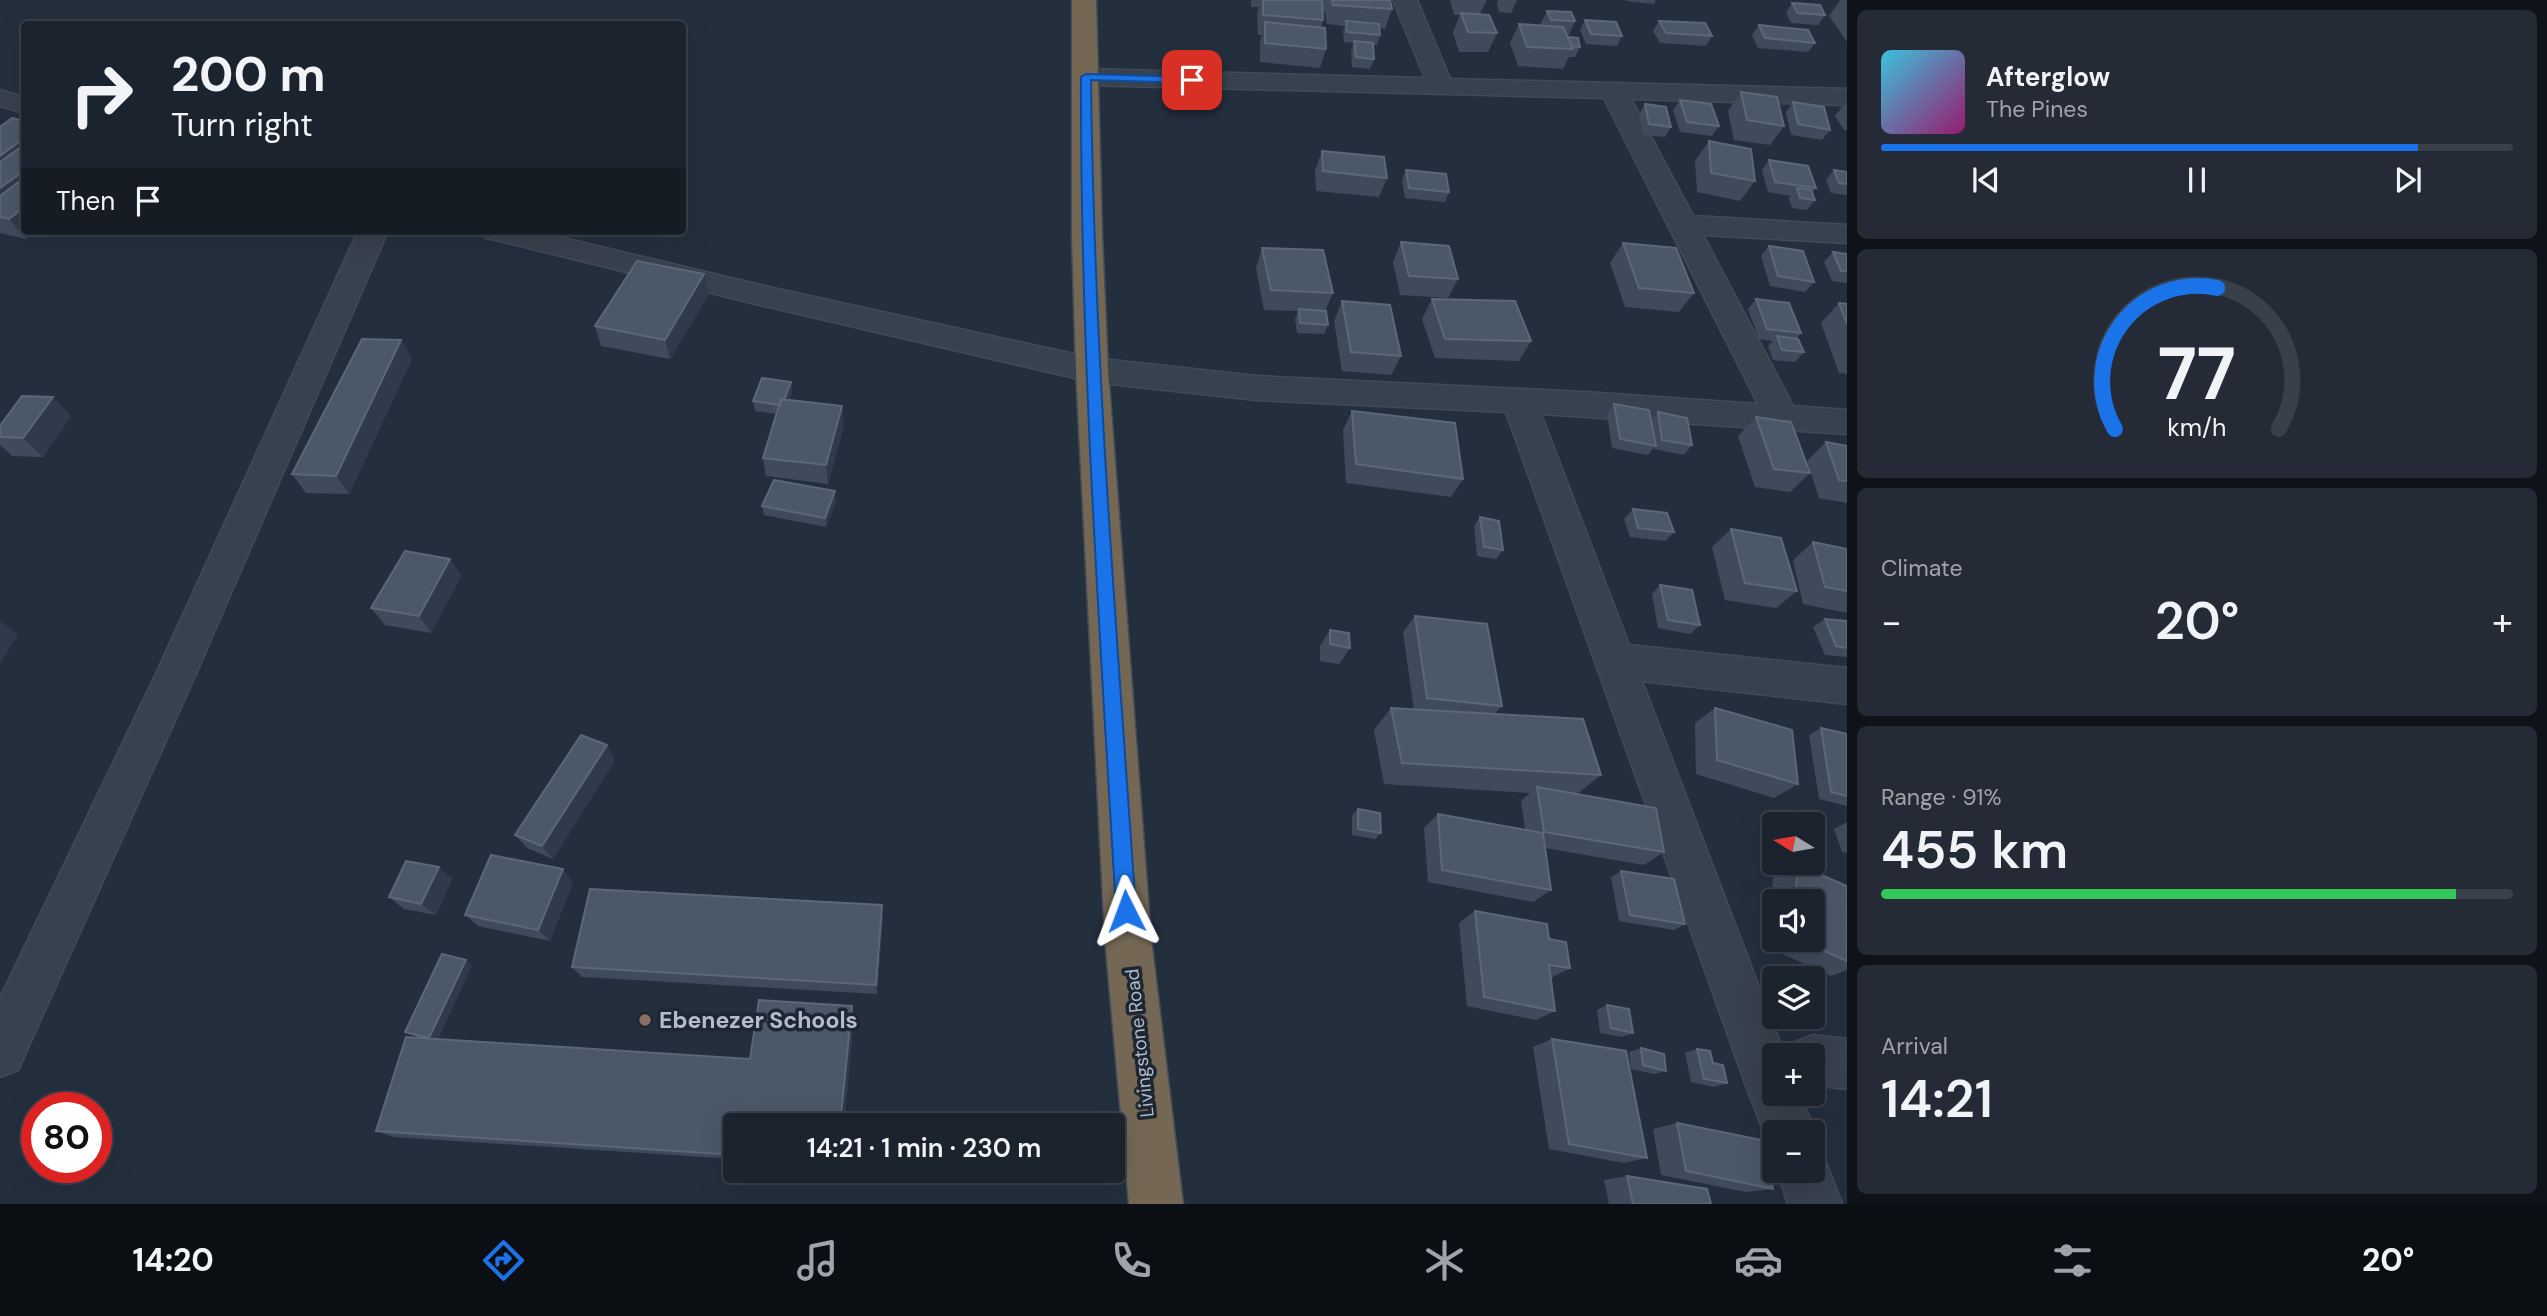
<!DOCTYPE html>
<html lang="en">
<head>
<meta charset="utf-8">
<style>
	:root { --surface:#1b232e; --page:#242b36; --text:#f1f3f6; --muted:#a0a4aa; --line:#39404a; --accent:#1a73e8 }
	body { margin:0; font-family:"DM Sans",sans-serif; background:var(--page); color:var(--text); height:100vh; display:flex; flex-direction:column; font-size:26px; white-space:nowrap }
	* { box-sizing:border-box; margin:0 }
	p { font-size:23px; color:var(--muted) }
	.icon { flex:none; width:38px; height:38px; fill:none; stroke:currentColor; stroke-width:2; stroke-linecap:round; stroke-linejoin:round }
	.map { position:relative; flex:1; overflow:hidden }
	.sheet { display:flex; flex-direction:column; gap:10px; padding:10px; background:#0f1319; width:700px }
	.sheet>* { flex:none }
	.hud { position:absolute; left:21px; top:21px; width:665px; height:214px; border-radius:7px; box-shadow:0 7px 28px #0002,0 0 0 2px var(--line); background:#1b232e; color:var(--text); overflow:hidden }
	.needle { width:46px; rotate:281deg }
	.fabs { position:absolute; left:1762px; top:812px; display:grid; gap:14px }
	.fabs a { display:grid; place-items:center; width:63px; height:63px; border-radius:7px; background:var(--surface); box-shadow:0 7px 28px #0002,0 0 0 2px var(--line); font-size:35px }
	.speed { position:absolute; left:21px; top:1092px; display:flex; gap:14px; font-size:35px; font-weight:700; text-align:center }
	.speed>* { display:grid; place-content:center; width:91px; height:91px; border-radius:50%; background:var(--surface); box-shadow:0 7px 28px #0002,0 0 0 2px var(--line); line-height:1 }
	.speed .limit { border:10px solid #d22; background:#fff; color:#111 }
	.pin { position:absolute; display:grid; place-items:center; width:60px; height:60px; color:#fff; margin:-30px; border-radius:14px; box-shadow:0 4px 10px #0006 }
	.me { position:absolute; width:77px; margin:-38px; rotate:357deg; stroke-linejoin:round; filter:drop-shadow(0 0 5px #0008) }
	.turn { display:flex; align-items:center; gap:24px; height:147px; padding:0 35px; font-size:32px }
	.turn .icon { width:91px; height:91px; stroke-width:2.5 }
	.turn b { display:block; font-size:49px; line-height:60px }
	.then { display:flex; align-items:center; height:66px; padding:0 35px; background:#0003; gap:14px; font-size:26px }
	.big { font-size:52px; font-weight:600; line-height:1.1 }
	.sheet .card { flex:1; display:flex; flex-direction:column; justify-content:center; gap:10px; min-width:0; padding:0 24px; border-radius:10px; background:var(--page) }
	.sheet .dial { align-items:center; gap:0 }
	.dial svg { height:182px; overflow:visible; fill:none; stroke:var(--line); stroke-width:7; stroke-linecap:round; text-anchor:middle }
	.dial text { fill:var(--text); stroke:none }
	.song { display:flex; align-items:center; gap:21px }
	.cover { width:84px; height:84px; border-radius:10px; background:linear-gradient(135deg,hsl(190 70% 55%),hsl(320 70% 35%)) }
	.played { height:7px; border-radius:4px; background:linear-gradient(90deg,var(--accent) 85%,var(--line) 85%) }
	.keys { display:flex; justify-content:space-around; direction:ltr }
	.heat { display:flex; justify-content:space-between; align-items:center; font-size:38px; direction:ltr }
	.charge { height:10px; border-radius:5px; background:linear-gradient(90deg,#34c759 91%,var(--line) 0) }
	.trip { position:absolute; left:723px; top:1113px; width:402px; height:70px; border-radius:7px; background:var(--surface); box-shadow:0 7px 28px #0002,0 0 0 2px var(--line); font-weight:600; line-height:70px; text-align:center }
	.menu { display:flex; height:112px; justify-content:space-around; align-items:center; background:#0b0e12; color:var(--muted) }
	.menu .icon { width:49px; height:49px }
	.menu .on { color:var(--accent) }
	.menu b { font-size:32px; color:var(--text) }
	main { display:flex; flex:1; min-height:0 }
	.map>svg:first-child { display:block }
</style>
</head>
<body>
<main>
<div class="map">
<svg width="1847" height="1204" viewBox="0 0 1847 1204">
	<rect width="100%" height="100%" fill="#242f3e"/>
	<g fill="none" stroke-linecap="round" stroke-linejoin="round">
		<g stroke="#414a57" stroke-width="3">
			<path id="minor" d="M1393,0H1417L1450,79L1847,89V105L1631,99L1693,216L1847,225V243L1703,235L1793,406L1847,410V434L1541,414L1629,645L1847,668V704L1642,681L1785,1055H1774V1094H1800L1815,1132L1813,1136V1132H1774V1152L1771,1150L1749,1094L1506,412L1257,400L1092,382L760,305L496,240L486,238L481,231H535L760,285L1092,358L1257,376L1584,392L1758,404L1604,98L1086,85L1077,82L1073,77L1077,72L1086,69L1425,78Z
				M0,90L24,97V113L0,106Z
				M358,231H388L195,676L18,1070L0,1077V998L156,674Z
				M1813,1035L1847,1039V1089L1813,1085V1055H1790L1795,1042Z
				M1813,1149L1822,1152L1842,1204H1788L1777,1171H1813Z"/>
		</g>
		<g stroke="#434c59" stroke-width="3">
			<path id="highway" d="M1072,0H1096L1102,236L1108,370L1151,938L1183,1204H1129L1105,938L1076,370L1072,236Z"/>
		</g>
		<use href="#minor" fill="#38414e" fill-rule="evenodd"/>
		<use href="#highway" fill="#746855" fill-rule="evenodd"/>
	</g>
	<path fill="#3f4b5c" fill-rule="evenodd" d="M1251,0H1390L1392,9L1385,29L1380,28V35L1377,45H1373L1374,59L1370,69L1352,67L1351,51L1354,43L1344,42L1343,31L1345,26L1327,24L1325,12L1323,11V20L1321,28L1326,49L1320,68L1260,62V42L1262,35H1258L1257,14L1259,7H1251Z
		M1450,0H1487L1480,14L1497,33L1488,52H1459L1453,33L1460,15H1454Z
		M1498,0H1517L1511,13L1499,12L1497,3Z
		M1626,0H1656L1654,4L1626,1Z
		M1840,0H1847V42L1829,16Z
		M1792,3L1825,15L1818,25L1791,23L1786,13Z
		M1547,11L1575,21L1568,37L1580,47L1575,57H1569L1563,69L1518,66L1510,43L1519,24L1540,25Z
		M1585,20L1622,36L1617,46L1586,44L1580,30Z
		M1659,21L1712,36L1706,46L1660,43L1653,31Z
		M1759,25L1815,43L1808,52L1758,48L1752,35Z
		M1741,92L1784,126L1770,145L1734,140L1728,111Z
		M1680,100L1719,126L1712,136L1680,132L1673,110Z
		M1793,102L1830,130L1822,140L1791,135L1786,112Z
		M1645,104L1671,127L1665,137L1643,135L1639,114Z
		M1843,106H1847V130H1844L1835,116Z
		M0,123L24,231H35L26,239L0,233Z
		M1709,141L1755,181L1740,201L1697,192L1695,161Z
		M1322,151L1387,178L1379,197L1316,191L1315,171Z
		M1769,160L1816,188L1812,193L1815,200L1807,210L1792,208L1789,198L1791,196L1768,192L1762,170Z
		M1406,170L1449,192L1445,202L1405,198L1402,180Z
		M1834,170L1847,172V195L1831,193L1826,180Z
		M1401,242L1458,279L1448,298L1400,295L1393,262Z
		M1623,243L1694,293L1679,312L1625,307L1610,263Z
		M1769,246L1814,282L1805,292L1770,286L1761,256Z
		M1262,248L1333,293L1325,311L1328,325L1324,334L1297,333L1295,319L1298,311L1264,310L1256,268Z
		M1833,252L1847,254V283L1832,281L1824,262Z
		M709,294L670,359L601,346L595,326Z
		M1432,299L1531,341L1519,361L1435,358L1422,319Z
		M1756,299L1801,333L1796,339L1804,352L1795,362L1773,360L1768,346L1773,341L1759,339L1748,309Z
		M1342,301L1401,356L1391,375L1342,371L1334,321Z
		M1839,303L1847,304V374L1839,373L1821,323Z
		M401,340L412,359L349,494L306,493L292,474Z
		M791,382L792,392L789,400L844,425L828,484L766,476L763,458L777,414L755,411L753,401Z
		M1614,404L1651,421L1658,412L1692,445L1684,455L1654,449V447L1648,455L1612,448L1607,414Z
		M1352,411L1463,479L1451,497L1346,483L1343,430Z
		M71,416L43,457L12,456L0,445V426Z
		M1756,417L1810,473L1790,492L1755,487L1738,436Z
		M1826,442L1847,446V503L1819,498L1807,461Z
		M836,501L826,527L764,515L762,506Z
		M1633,509L1674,532L1665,541L1630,537L1624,519Z
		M1480,517L1503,550L1496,559L1477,556L1474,526Z
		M1731,529L1797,591L1776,608L1725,600L1712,547Z
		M1813,542L1847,549V613L1803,604L1793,560Z
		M450,559L461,576L431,633L385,625L371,608Z
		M1660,585L1700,625L1690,634L1658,628L1652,594Z
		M1415,616L1502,706L1494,714L1601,775L1577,794L1664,852L1644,865L1545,848L1551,890L1533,902L1428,882L1424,828L1438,814L1525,830L1521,801L1530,793L1384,784L1374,730L1391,708L1414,710L1403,632Z
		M1825,619L1847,621V657L1825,655L1813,627Z
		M1330,630L1350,648L1339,664L1320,661V646Z
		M1715,708L1798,784L1774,798L1696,774L1695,723Z
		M1821,728L1847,734V806L1819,799L1809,735Z
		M615,760L553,859L527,848L515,835Z
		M1358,809L1381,833L1375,839L1352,835V816Z
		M1847,822V853L1842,852L1834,829Z
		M1798,865L1847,886V970L1831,976L1767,947L1773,878ZM1774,901H1813V940H1774Z
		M1621,871L1685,924L1674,930L1619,921L1611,877Z
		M452,879L436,915L404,909L389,897Z
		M573,882L550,941L478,926L465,915Z
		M1475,911L1549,939L1570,968L1551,978L1555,1011L1536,1020L1467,1006L1459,923Z
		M883,917L877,994L582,977L572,967Z
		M472,965L438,1039L750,1059L852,1006L854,1015L844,1125H735V1159L394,1137L376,1131L419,1038L405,1032Z
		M1607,1005L1633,1033L1622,1037L1600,1033L1597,1010Z
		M1552,1039L1647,1158L1624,1163L1549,1149L1533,1047Z
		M1641,1048L1666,1071L1654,1074L1631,1069L1629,1052Z
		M1697,1049L1713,1063L1727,1083L1714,1087L1691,1082L1685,1053Z
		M1677,1123L1773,1189L1746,1192L1661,1175L1653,1129Z
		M1627,1176L1711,1204H1609L1604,1180Z"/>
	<path fill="#2f3b4b" d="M24,138V169L0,187V156Z
		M24,171V202L0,217V188Z
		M24,207V231H35L26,239L9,219Z
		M704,274L709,294L670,359L665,340Z
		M401,340L412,359L349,494L336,476Z
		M791,382L792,392L784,415L782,405Z
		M53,397L71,416L43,457L23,438Z
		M842,406L844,425L828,484L826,465Z
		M835,491L836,501L826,527L825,518Z
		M450,559L461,576L431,633L419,616Z
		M0,621L18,634L0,664Z
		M607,745L615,760L553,859L542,846Z
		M439,867L452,879L436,915L421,904Z
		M563,869L573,882L550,941L538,930Z
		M882,905L883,917L877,994L876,985Z
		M466,960L472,965L437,1042L429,1038Z
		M852,1006L854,1015L844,1125H840Z"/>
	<path fill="#4b5868" stroke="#5c6777" stroke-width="2" d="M1263,0H1322L1323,20L1263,15Z
		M1332,0H1390L1392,9L1333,5Z
		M1792,3L1820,5L1825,15L1798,13Z
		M1547,11L1571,12L1575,21L1551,20Z
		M1461,13L1489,15L1497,33L1468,32Z
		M1585,20L1616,22L1622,36L1591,34Z
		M1346,21L1379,24L1380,35L1347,32Z
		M1659,21L1705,23L1712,36L1666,33Z
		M1265,22L1325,28L1326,49L1265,43Z
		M1519,24L1563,27L1573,49L1527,47Z
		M1759,25L1808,30L1815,43L1765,38Z
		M1568,37L1578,38L1580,47L1572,46Z
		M1354,41L1373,43L1374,59L1356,57Z
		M1741,92L1777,97L1784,126L1747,120Z
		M1680,100L1711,104L1719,126L1687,122Z
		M1793,102L1824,107L1830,130L1798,124Z
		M1645,104L1666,107L1671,127L1649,124Z
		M12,118L24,121V138L0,156V127Z
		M1709,141L1751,149L1755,181L1711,173Z
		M24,145V171L0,188V162Z
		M1322,151L1384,157L1387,178L1323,171Z
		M1769,160L1808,166L1816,188L1775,182Z
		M1406,170L1446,174L1449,192L1409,188Z
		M1834,170L1847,172V184L1839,183Z
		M24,178V207L9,219L0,217V196Z
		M1797,188L1811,190L1815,200L1800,198Z
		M1401,242L1449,246L1458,279L1409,276Z
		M1623,243L1676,248L1694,293L1639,288Z
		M1769,246L1803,251L1814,282L1778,276Z
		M1262,248L1323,250L1333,293L1271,290Z
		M1833,252L1847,254V271H1841Z
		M637,261L704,274L665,340L595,326Z
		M1432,299L1515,301L1531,341L1445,339Z
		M1756,299L1789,303L1801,333L1767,329Z
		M1342,301L1390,305L1401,356L1351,352Z
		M1839,303L1847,304V324Z
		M1299,309L1326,311L1328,325L1300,323Z
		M1777,336L1798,339L1804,352L1782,350Z
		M362,339L401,340L336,476L292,474Z
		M762,378L791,382L784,400L781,399L780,405L753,401Z
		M22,396L53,397L23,438L0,437V426Z
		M781,399L842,406L826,465L763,458Z
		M1614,404L1649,410L1656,446L1620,439Z
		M1352,411L1455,423L1463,479L1356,464Z
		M1658,412L1687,418L1692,445L1662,440Z
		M1756,417L1791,422L1810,473L1774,469Z
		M1826,442L1847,446V481L1839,480Z
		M774,480L835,491L825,518L762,506Z
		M1633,509L1667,513L1674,532L1638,528Z
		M1480,517L1499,521L1503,550L1484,547Z
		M1731,529L1781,538L1797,591L1745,583Z
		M1813,542L1847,549V591L1825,587Z
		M405,551L450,559L419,616L371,608Z
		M1660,585L1692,590L1700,625L1668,620Z
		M1415,616L1487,624L1502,706L1427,698Z
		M1825,619L1847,621V648L1836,646Z
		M1330,630L1349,633L1350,648L1330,644Z
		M1391,708L1583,719L1601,775L1402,763Z
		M1715,708L1792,730L1798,784L1717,760Z
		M1821,728L1847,734V796L1831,792Z
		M581,735L607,745L542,846L515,835Z
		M1537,787L1656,808L1664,852L1544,832Z
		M1358,809L1380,813L1381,833L1358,829Z
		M1438,814L1543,833L1551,890L1442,870Z
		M491,855L563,869L538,930L465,915Z
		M406,861L439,867L421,904L389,897Z
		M1798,865L1847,886V961L1799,940H1813V901H1795Z
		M1621,871L1674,879L1685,924L1630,915Z
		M590,889L882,905L876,985L572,967Z
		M1475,911L1547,924L1549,939L1566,942L1570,968L1549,965L1555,1011L1484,997Z
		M442,954L466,960L429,1038L405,1032Z
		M759,1000L852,1006L840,1125H735V1155L376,1131L406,1037L750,1059Z
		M1607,1005L1629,1009L1633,1033L1611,1028Z
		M1552,1039L1626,1051L1647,1158L1569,1144Z
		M1641,1048L1664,1054L1666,1071L1643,1065Z
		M1697,1049L1710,1051L1713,1063L1723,1065L1727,1083L1704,1079Z
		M1677,1123L1762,1140L1773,1189L1686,1171Z
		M1627,1176L1707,1189L1711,1204H1633Z"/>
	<path fill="#1a73e8" stroke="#114b97" stroke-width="2" d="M1086,74L1192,77L1198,80L1192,83L1091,80C1094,358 1117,635 1136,911L1133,918L1126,921L1119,918L1116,911C1100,633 1080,356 1081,77Z"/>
	<circle fill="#8d6e63" stroke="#1d2633" stroke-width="2.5" cx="645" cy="1020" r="7"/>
	<g text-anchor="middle" stroke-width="7" stroke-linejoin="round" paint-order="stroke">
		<g font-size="19" fill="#b4bcc9" stroke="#1d2633">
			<text transform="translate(1139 1043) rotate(-96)" y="7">Livingstone Road</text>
		</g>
		<g font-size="23" font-weight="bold" fill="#b4bcc9" stroke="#1d2633" text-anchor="start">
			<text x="659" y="1028">Ebenezer Schools</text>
		</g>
	</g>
</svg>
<div class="fabs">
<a><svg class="needle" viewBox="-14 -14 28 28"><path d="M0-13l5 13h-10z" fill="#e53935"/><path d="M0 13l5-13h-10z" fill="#a0a4aa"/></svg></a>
<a><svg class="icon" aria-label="sound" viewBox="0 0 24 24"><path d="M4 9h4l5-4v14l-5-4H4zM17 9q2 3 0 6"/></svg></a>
<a><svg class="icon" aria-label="layers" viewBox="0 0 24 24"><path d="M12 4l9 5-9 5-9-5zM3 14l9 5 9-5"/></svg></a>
<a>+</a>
<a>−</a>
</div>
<div class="speed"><div class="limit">80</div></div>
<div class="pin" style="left:1192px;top:80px;background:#d93025"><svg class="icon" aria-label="arrive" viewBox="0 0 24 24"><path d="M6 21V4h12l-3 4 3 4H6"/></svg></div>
<svg class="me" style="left:1126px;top:911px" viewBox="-20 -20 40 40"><path d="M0-17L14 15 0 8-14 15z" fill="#1a73e8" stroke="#fff" stroke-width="4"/></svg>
<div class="trip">14:21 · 1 min · 230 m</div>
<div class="hud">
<div class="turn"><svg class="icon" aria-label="right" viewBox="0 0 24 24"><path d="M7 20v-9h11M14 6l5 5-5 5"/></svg><div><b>200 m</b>Turn right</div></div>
<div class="then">Then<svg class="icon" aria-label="arrive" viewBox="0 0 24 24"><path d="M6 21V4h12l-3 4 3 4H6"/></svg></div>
</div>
</div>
<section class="sheet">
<div class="card">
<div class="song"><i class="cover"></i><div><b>Afterglow</b><p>The Pines</p></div></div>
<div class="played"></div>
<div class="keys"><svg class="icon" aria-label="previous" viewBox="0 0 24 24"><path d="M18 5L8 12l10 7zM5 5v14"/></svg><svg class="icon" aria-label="pause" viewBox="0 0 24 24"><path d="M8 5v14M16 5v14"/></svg><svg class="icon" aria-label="next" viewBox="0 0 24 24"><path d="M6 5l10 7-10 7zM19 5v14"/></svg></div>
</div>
<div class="card dial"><svg viewBox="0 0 100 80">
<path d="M14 69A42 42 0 1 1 86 69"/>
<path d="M14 69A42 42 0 0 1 59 7" stroke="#1a73e8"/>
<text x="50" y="56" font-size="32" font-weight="700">77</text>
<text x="50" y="72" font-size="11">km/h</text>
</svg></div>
<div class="card"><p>Climate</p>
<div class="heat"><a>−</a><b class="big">20°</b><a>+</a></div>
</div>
<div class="card"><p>Range · 91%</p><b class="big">455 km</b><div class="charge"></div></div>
<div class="card"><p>Arrival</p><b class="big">14:21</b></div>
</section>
</main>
<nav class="menu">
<b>14:20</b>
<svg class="icon on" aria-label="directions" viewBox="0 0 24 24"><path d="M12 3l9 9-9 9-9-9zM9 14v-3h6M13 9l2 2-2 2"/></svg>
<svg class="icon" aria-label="music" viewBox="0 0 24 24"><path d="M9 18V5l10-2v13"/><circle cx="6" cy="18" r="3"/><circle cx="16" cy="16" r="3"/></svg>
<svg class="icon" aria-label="phone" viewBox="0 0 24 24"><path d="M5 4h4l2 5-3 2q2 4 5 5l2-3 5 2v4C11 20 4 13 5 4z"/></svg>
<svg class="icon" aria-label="climate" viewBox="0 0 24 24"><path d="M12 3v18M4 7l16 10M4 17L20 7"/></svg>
<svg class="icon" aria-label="car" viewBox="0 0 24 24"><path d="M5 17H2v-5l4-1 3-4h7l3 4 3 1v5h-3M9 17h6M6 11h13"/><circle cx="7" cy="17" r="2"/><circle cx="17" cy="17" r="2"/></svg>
<svg class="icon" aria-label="filters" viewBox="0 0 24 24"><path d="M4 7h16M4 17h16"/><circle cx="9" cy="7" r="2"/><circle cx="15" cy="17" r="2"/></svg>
<b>20°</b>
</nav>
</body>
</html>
